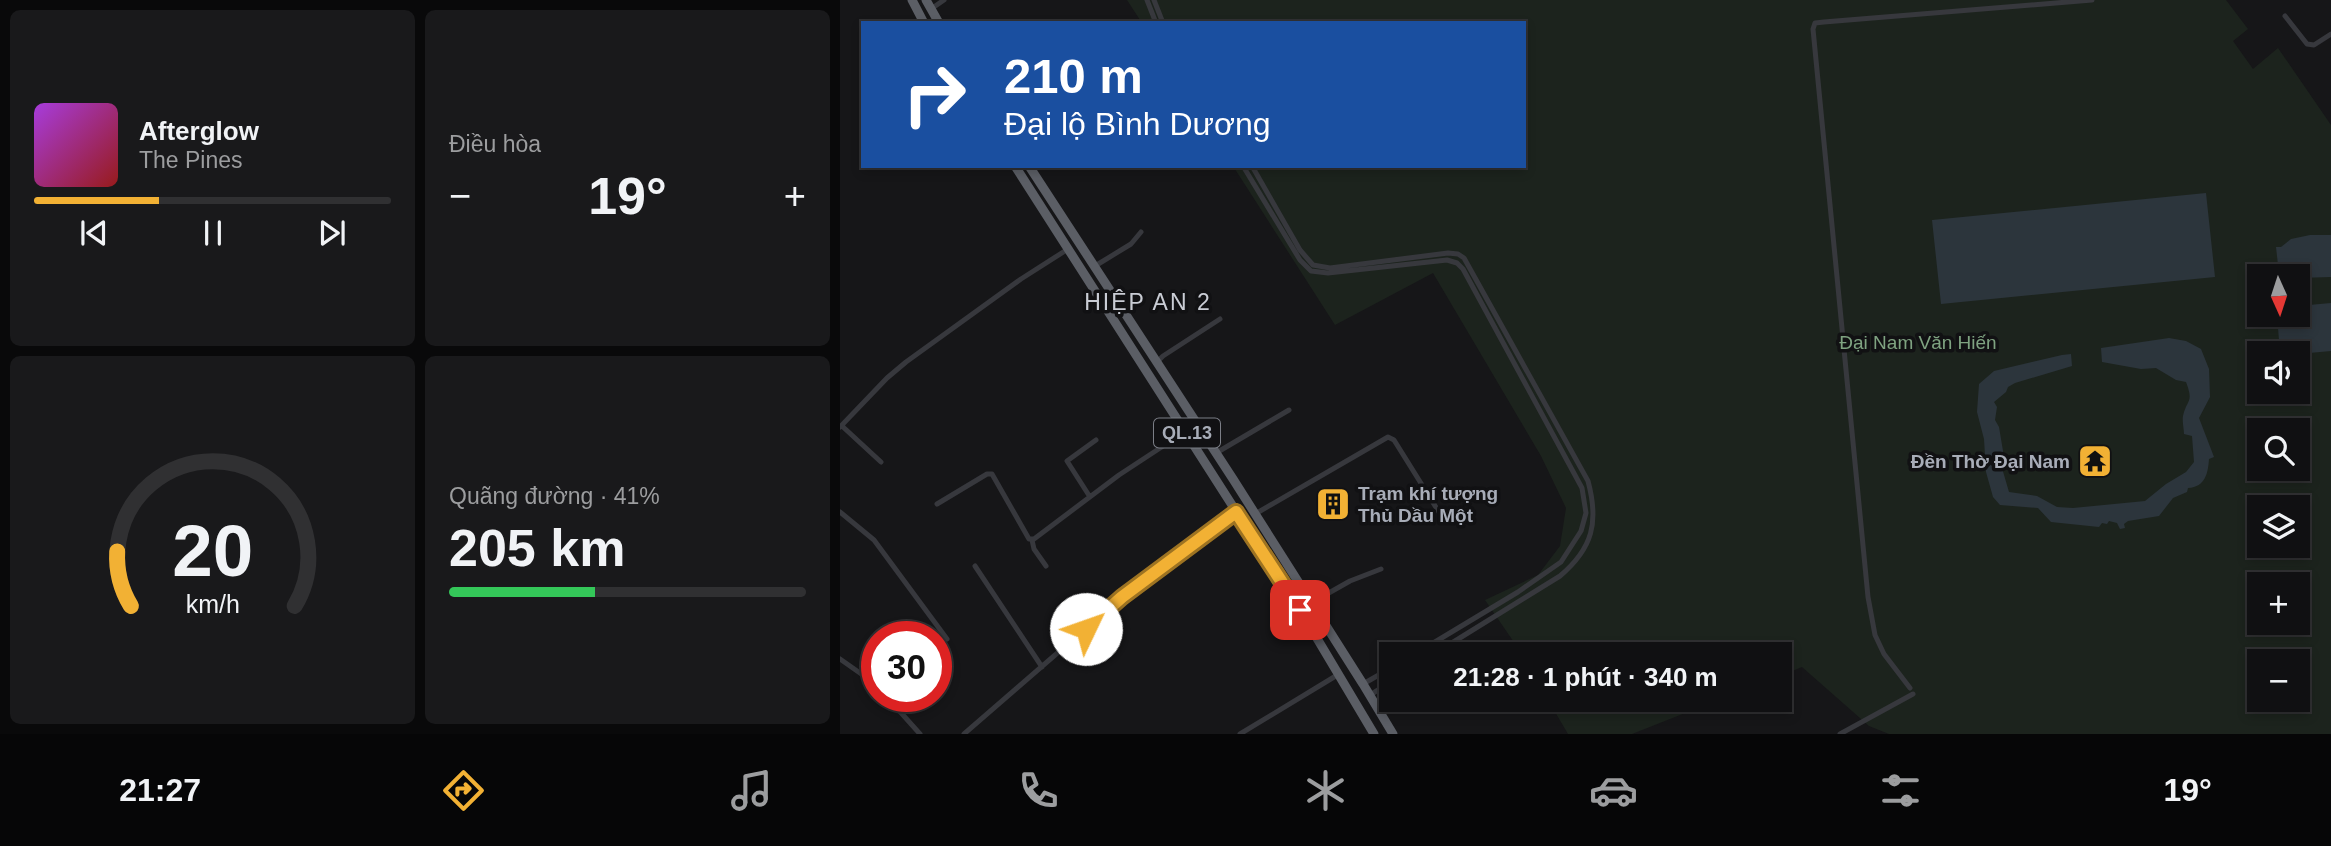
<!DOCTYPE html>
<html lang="vi">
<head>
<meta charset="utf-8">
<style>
	:root { --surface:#101012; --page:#19191b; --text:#f1f3f6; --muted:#9c9d9f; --line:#303032; --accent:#f2b134 }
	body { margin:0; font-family:Arial,sans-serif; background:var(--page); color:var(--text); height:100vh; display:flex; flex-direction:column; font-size:26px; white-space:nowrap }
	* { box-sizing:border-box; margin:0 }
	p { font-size:23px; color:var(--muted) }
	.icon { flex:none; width:38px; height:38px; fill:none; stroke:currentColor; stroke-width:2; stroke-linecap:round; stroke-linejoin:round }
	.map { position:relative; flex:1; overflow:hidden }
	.panel { display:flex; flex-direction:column; gap:10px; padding:10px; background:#09090a; width:840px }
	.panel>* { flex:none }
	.top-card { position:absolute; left:21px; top:21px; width:665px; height:147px; border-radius:0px; box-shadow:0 4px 10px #0003,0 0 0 2px var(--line); background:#1a4fa0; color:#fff; overflow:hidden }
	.needle { width:46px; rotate:177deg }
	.controls { position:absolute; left:1407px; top:264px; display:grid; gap:14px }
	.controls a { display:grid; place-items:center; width:63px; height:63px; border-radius:0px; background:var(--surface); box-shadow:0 4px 10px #0003,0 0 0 2px var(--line); font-size:35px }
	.speed { position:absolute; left:21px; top:621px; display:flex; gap:14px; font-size:35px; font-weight:700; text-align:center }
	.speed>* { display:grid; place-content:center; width:91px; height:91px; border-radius:50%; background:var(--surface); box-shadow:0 4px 10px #0003,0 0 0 2px var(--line); line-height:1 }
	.speed .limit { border:10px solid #d22; background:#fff; color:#111 }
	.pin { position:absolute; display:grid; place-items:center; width:60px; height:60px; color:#fff; margin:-30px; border-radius:14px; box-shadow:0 4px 10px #0006 }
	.me { position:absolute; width:77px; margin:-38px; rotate:48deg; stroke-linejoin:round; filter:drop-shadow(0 0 5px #0008) }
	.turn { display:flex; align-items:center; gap:24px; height:147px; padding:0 28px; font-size:32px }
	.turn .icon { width:91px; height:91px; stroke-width:2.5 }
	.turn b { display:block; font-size:49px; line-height:60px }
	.big { font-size:52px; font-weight:700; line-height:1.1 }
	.panel .tile { flex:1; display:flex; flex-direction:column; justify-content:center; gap:10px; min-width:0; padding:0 24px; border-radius:10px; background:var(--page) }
	.panel .dial { align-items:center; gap:0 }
	.dial svg { height:182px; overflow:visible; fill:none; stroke:var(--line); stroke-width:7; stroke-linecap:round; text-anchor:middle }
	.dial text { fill:var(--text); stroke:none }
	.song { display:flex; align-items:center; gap:21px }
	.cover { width:84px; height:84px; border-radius:10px; background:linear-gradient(135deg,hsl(280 70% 55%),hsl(0 70% 35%)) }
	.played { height:7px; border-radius:4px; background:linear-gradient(90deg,var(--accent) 35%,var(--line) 35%) }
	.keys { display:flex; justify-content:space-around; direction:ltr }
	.heat { display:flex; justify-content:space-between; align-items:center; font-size:38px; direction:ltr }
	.charge { height:10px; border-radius:5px; background:linear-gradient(90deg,#34c759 41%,var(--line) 0) }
	.panel .tiles { flex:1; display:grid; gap:10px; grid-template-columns:repeat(2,1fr) }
	.trip { position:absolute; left:539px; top:642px; width:413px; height:70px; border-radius:0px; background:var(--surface); box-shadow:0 4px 10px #0003,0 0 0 2px var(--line); font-weight:700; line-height:70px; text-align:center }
	.tab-bar { display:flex; height:112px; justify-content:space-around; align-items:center; background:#060607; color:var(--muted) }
	.tab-bar .icon { width:49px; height:49px }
	.tab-bar .selected { color:var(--accent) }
	.tab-bar b { font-size:32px; color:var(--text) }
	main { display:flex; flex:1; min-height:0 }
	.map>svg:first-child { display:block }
</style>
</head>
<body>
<main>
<section class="panel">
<div class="tiles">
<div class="tile">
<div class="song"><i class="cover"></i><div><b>Afterglow</b><p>The Pines</p></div></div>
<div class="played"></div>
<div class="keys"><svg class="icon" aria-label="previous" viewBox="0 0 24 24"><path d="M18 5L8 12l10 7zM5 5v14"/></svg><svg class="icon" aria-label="pause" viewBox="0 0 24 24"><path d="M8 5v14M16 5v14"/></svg><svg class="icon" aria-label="next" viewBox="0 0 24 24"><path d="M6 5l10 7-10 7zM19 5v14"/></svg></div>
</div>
<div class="tile"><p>Điều hòa</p>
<div class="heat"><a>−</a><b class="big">19°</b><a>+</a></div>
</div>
<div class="tile dial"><svg viewBox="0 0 100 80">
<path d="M14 69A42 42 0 1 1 86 69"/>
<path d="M14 69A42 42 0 0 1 8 45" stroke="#f2b134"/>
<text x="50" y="56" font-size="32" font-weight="700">20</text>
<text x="50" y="72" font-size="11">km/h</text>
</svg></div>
<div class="tile"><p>Quãng đường · 41%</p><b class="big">205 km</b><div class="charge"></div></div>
</div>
</section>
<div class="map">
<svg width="1491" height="734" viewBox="0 0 1491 734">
	<rect width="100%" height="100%" fill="#161618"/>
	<path fill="#1c231d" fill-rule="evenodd" d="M287,0H1386L1408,29L1393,41L1413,69L1438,48L1491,125V734H1049L1029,726L962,667L940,676V654H682L645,600L698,575L720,546L726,508L701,456L593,273L495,325L393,166H684V23H302ZM1419,276H1458V315H1419ZM1419,354H1458V392H1419ZM1419,430H1458V469H1419ZM1419,508H1458V546H1419ZM1419,584H1458V623H1419ZM1419,662H1458V700H1419Z
		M708,700H878L792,734H728Z"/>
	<path fill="#2c353c" d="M1366,193L1375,277L1101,304L1092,220Z
		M1470,235H1491V277L1458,278V276L1439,274L1436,247H1441L1451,239Z
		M1491,303V351L1458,354L1440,353L1437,315H1458V306Z
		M1329,338L1346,341L1361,349L1369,369L1370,397L1359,418L1374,457L1369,459C1368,472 1366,487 1348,488L1347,492L1333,498L1319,516L1288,521L1284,524L1285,528L1280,529L1277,523L1269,521L1267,524L1262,523L1259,527L1211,522L1198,508L1160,505L1153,497L1146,472L1144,439L1137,412L1139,384L1154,371L1222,355L1231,354L1232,366L1175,383L1168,387L1166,392L1154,402L1157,407L1155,420L1159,427L1163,451L1162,468L1169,492L1197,496L1217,507L1233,508L1305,501L1326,484L1346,472L1354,462L1352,436L1344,434C1344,429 1342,421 1343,416C1347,399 1354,403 1346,382L1336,380L1316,368L1301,369L1262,362L1261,348Z"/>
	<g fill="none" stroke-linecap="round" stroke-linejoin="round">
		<path stroke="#37383d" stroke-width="5" d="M307,0L316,23
			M314,0L323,23
			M91,9L104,0
			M1445,16L1467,44L1474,45L1491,34
			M403,166L460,260L471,271L488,273L607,260L617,263L623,269L742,488L746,513L741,531L721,562L678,592L575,654
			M412,166L460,250L473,265L490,268L608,253L618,254L624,258L748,481C759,522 753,548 720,576L594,654
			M255,266L291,244L301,232
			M317,362L323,356L380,319
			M2,426L41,462
			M0,427L47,378L66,362L181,279L228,249
			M376,453L449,410
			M250,497L227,461L256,440
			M97,504L147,474H152L189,539H194L279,475L346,431
			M0,512L34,540L107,639
			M415,514L548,437L554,440L602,517
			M192,540L194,549L206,566
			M135,566L202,667
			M471,603L510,581L541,569
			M0,659L37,685
			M523,684L551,668
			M1070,688L1044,654L1035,635L1028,597L973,29L975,23L984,22L1252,0
			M530,695L551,682
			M46,696L80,734
			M124,734L282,597L396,511
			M400,734L499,674
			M1000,734L1073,694"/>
		<path stroke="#5b5e65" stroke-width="9" d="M72,0L84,23
			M86,0L99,23
			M175,166L472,630L534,734
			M189,166L393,479L523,684L553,734"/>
	</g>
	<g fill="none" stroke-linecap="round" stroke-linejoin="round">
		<g stroke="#9d7322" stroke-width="18">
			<path id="route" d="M246,629L282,597L396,512L460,610"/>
		</g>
		<use href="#route" stroke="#f2b134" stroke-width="12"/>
	</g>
	<defs>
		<g id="temple-square" transform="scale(1.75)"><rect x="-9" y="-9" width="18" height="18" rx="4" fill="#f2b134" stroke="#111113"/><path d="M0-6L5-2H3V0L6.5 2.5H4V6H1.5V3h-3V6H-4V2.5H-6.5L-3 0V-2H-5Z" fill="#111"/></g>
		<g id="building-square" transform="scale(1.75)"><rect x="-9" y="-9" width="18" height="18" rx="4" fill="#f2b134" stroke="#111113"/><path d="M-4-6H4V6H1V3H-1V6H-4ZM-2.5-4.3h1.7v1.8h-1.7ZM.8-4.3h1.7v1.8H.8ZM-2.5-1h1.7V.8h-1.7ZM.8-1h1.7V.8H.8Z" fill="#111"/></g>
	</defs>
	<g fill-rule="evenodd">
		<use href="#temple-square" x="1255" y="461"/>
		<use href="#building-square" x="493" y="504"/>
	</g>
	<g text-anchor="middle" stroke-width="7" stroke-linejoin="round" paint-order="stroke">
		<rect fill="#111113" stroke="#7b7e86" stroke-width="2" x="314" y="418.5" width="66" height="29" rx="5"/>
		<g font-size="18" font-weight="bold" fill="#a8adb8">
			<text x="347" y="439">QL.13</text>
		</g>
		<g font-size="19" fill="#7fa381" stroke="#111113">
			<text x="1078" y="349">Đại Nam Văn Hiến</text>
		</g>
		<g font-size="19" font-weight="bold" fill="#a8adb8" stroke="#111113" text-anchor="end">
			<text x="1230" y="468">Đền Thờ Đại Nam</text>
			<text x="518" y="500" text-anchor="start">Trạm khí tượng<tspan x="518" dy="22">Thủ Dầu Một</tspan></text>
		</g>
		<g font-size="23" letter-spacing="2" fill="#c9ccd4" stroke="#111113">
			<text x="308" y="310">HIỆP AN 2</text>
		</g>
	</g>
</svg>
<div class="controls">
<a><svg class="needle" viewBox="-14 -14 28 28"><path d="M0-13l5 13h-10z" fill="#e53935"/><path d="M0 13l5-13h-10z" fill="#9c9d9f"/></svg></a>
<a><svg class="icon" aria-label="sound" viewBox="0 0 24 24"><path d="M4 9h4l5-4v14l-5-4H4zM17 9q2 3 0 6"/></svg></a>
<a><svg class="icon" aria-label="search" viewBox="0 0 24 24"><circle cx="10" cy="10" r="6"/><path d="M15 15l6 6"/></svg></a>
<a><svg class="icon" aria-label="layers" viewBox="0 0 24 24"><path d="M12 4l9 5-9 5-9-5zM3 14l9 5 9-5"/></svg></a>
<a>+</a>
<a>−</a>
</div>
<div class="speed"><div class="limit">30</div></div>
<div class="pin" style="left:460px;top:610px;background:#d93025"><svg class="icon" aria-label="arrive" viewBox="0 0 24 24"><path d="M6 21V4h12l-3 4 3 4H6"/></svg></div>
<svg class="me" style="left:246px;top:629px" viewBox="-20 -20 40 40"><circle r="19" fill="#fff"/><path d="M0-13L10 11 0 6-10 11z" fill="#f2b134"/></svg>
<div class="trip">21:28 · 1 phút · 340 m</div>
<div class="top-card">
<div class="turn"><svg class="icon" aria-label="right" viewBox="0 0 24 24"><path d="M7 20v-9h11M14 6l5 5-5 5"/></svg><div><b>210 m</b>Đại lộ Bình Dương</div></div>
</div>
</div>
</main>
<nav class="tab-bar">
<b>21:27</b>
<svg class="icon selected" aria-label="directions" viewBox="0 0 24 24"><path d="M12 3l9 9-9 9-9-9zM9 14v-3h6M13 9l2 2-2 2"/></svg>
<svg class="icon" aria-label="music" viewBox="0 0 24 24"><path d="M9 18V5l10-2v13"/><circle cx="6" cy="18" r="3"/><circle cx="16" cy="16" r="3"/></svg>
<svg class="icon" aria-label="phone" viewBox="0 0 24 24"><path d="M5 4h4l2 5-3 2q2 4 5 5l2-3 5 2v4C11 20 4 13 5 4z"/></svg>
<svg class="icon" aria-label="climate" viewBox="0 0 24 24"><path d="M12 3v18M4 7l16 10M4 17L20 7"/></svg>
<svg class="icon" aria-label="car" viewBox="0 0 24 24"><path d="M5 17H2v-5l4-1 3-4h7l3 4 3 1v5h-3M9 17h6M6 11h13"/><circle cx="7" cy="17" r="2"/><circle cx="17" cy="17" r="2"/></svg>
<svg class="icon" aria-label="filters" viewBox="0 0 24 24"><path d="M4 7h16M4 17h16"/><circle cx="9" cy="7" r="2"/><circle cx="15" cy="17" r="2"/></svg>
<b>19°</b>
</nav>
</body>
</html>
